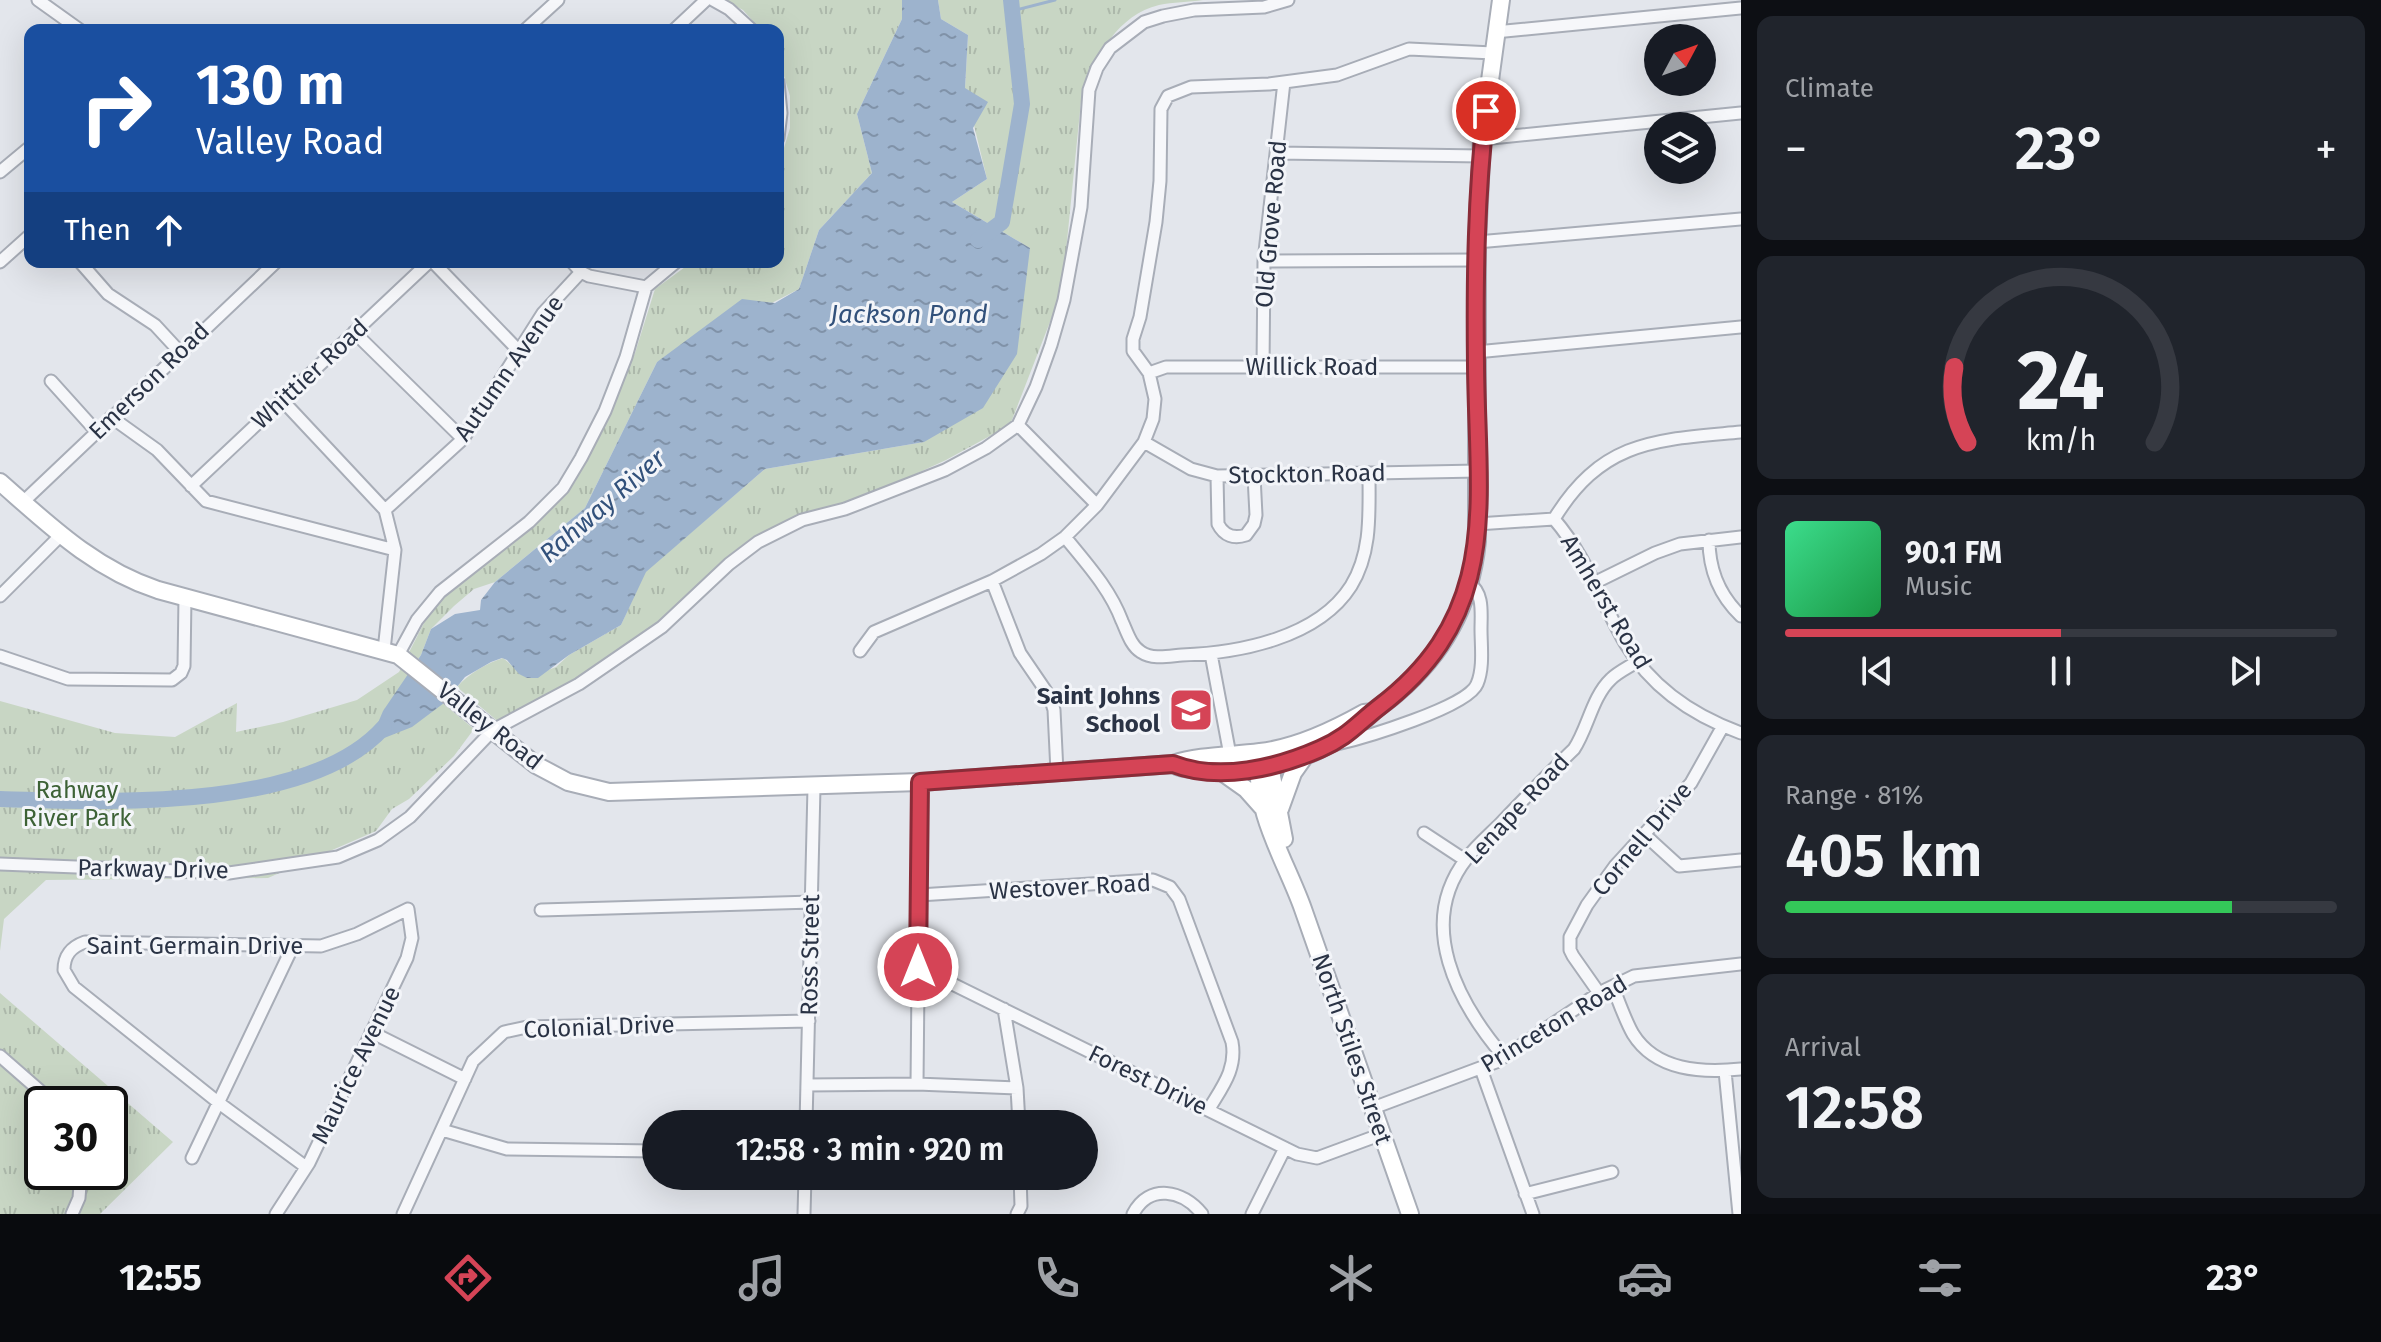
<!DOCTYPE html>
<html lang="en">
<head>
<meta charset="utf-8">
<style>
	:root { --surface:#171b24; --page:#20242c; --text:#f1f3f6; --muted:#9ea1a6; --line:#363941; --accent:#d54456 }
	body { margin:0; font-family:"Fira Sans",sans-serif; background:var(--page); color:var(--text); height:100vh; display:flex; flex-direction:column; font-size:30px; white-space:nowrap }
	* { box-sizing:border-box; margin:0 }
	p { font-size:26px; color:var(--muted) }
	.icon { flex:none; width:44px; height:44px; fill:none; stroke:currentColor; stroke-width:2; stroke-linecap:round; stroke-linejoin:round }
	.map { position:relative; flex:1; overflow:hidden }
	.details { display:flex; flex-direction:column; gap:16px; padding:16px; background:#0d0f14; width:640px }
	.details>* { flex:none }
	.top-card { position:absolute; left:24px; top:24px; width:760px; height:244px; border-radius:16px; box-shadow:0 8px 32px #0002; background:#1a4fa0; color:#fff; overflow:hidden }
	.needle { width:52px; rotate:49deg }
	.controls { position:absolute; left:1644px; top:24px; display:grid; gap:16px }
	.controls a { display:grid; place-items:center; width:72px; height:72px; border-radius:50%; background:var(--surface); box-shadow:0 8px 32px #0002; font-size:40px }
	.speed { position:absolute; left:24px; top:1086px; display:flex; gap:16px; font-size:40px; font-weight:700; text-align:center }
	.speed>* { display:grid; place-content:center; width:104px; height:104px; border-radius:50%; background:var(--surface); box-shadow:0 8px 32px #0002; line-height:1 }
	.speed .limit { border:4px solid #111; border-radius:12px; background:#fff; color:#111 }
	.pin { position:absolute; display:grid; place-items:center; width:68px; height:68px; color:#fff; margin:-34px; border:4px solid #fff; border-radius:50%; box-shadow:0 2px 8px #0007 }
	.me { position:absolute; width:88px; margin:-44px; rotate:0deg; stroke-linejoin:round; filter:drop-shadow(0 0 6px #0008) }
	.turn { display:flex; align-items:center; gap:28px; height:168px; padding:0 40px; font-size:36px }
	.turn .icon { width:104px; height:104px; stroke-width:2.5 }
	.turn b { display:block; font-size:56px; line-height:68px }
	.then { display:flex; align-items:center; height:76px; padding:0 40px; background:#0003; gap:16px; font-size:30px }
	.big { font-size:60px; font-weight:600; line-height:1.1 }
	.details .widget { flex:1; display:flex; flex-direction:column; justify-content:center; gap:12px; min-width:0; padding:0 28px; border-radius:16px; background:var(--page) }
	.details .dial { align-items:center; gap:0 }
	.dial svg { height:208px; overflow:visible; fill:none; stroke:var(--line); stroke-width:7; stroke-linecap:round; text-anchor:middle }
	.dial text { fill:var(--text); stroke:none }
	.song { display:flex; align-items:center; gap:24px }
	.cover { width:96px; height:96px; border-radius:12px; background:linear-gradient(135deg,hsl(150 70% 55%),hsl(140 70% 35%)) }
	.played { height:8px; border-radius:4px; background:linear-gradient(90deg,var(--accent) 50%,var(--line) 50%) }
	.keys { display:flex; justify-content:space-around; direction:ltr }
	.heat { display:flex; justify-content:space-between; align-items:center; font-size:44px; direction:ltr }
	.charge { height:12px; border-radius:6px; background:linear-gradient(90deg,#34c759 81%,var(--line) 0) }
	.trip { position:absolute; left:642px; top:1110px; width:456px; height:80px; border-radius:40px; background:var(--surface); box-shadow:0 8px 32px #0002; font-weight:600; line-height:80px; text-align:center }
	.menu { display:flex; height:128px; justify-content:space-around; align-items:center; background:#090b0e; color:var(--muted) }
	.menu .icon { width:56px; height:56px }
	.menu .active { color:var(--accent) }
	.menu b { font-size:36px; color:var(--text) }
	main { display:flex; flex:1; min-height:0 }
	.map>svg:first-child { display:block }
</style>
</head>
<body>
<main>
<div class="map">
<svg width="1741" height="1214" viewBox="0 0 1741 1214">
	<defs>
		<pattern id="park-tufts" width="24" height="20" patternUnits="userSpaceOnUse" patternTransform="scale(2)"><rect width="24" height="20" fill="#c8d6c4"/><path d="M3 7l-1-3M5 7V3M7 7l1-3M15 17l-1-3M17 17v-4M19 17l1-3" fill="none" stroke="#acb8aa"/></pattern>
		<pattern id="water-ripples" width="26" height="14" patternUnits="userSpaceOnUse" patternTransform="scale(2)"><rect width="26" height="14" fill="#9db3cd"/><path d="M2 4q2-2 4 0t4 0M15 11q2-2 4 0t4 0" fill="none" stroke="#8092a8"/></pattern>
	</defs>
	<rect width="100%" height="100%" fill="#e3e6ec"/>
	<path fill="url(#park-tufts)" fill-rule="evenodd" d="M724,0H902V19L857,114L872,173L819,230L799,289L657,362L585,508L495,582L474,589L454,606L431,629L421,655L407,674L474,729L454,756L409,799L392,809L376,831L268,878L46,880L4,919L0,951V701L115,733L175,737L237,703L236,732L283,722L357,700L399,672L425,621L443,597L559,501L575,482L635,353L655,289L692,262H778V168L790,128V96L778,56V30H761L743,10Z
		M938,0H1203C1189,2 1173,2 1159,5C1118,15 1097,55 1082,91L1062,291L1010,425L946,460L852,503L791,520L746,543L624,654L501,724L457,687C468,674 487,663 503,658L527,678L556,667L569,655L621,625L645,572L765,469L924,442L1030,248L952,202L987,179L965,88L968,35L941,19Z
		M0,993L173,1142L100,1214H0ZM42,1104H110V1172H42Z"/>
	<path fill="url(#water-ripples)" d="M902,0H938L941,19L968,35L965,88L988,102L973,128L987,179L952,202L1030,248L1017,354L983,408L924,442L765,469L646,572L621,625L569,655L538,678H527L519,674L507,660L502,658L491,662L465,677L444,703L412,727L369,744L383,711L421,655L431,629L455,614L480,610L481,600L495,582L585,508L657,362L742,299L775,303L799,289L819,230L872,173L857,114L902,19Z"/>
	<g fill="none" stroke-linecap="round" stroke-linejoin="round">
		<path stroke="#9db3cd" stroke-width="3" d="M1012,11L1055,0"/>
		<path stroke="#9db3cd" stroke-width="16" d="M978,240L1002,222L1022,104L1011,0
			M0,799C105,802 309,812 384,727"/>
		<g stroke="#a8adb7" stroke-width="15">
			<path id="street" d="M38,0L80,30
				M713,0L729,9L752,30
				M525,30L558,0
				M674,30L706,0
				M1495,32L1741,8
				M778,82L781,113L778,138
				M1482,139L1741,113
				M1277,153L1482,156
				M0,172L30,147
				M1477,242L1741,219
				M1264,261L1476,260
				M0,262L30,235
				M80,262L108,294L155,325L179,351
				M433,262L519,351
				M572,262L581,272
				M354,332L463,439
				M1476,352L1741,327
				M1263,367L1264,261L1284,82
				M1149,373L1166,367H1476
				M51,381L96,431
				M282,400L385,510
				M111,417L157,450L206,501L395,550
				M1018,425L1097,505
				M1144,442L1191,469L1217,476L1478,471
				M1217,476L1218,524C1224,536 1234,539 1246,535L1254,524L1256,515L1254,476
				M191,486L429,262
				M23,502L276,262
				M1554,519C1586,556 1601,601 1625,643C1651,687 1694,716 1741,733
				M1554,519C1603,439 1657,440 1741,432
				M1477,524L1554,519
				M1065,537C1087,564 1110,589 1122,621C1127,632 1131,646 1141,652C1153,660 1169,656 1182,655C1239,653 1318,638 1351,586C1372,552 1369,512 1369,473
				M1709,540C1709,569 1719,595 1741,616
				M992,581L1020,653L1050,697L1054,710L1057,772
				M1596,582L1655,553L1680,544L1741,537
				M0,596L61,535
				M384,650L395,550L385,510L463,439L543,313L581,272L589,276L646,287
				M860,651L874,632L992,581L1041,554L1065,537L1097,505L1144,442L1153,419L1155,399L1149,373L1133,351V339L1140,317L1156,222L1160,181L1161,109L1168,96L1191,87L1269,84L1337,75L1409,49L1493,53
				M1211,654L1230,755L1227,760
				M398,655L417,620L440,592L529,522L563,488L581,458L605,411L626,357L646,287L676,262
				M0,656L68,679L172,680L181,673L184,666L185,597
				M1337,744C1363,738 1468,707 1477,684C1484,668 1481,646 1481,629C1481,613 1484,593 1469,583
				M1424,833L1465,860
				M1645,835L1679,866L1741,860
				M0,864L229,873L338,857L378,840L410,817L493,730L579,684L662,627L729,564L758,542L802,520L845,509L945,470L986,448L1018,425L1036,387L1051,345L1064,300L1081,207L1089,90L1097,68L1110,48L1144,22L1163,16L1194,10L1264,7L1288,0
				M919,895L1153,880L1170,887L1179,899L1232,1042C1237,1069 1222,1087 1209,1109
				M541,910L812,902
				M918,967L1297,1154L1317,1158L1382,1134
				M1613,987C1619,1002 1625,1020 1633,1034C1656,1071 1702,1073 1741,1069
				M1599,993L1573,956L1570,950V937L1587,905L1615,866L1691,783L1723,726
				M1004,1009L1017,1088L1019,1124
				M371,1032L465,1079
				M0,1056L55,1104
				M1504,1057C1458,1003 1415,924 1467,858C1476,846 1489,835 1501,823C1525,798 1549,773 1574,749C1588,728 1592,697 1611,679C1618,672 1629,667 1638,661
				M1481,1069L1533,1214
				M1725,1071L1739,1214
				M917,1084L920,782
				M807,1085L917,1084L1017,1088
				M1373,1108L1496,1062L1599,993L1634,976L1741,964
				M806,1124L814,787
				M442,1130L507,1149L656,1151
				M192,1158L293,946
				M1525,1194L1612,1172
				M72,1214L79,1198L81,1172
				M276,1214L309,1163L407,958L412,938L408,909L357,934L321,946L85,942C71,947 64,955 64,970L74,987L219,1103L306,1167
				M403,1214L473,1061L504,1032L527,1027L809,1021
				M804,1214L805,1176
				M1017,1214L1021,1206L1020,1176
				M1133,1214C1149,1183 1183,1190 1202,1214
				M1252,1214L1285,1148"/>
		</g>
		<g stroke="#a8adb7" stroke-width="20">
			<path id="secondary" d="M0,482C49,525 94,569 158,590L398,655L536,765L568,782L609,792L920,782L1173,764C1201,755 1231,756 1260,752C1296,748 1332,731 1364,713L1373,712
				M1260,758C1252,810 1286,861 1303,909C1339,1010 1374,1112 1410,1214
				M1264,758L1270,766L1284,839
				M1177,766C1188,770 1200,770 1212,771C1270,775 1333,752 1373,712C1380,705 1390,700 1397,693C1418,675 1438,652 1451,628C1466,601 1474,571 1477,541V242L1482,139L1501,0
				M1222,772L1246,789L1262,807
				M1280,809L1293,773L1305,756"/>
		</g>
		<use href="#street" stroke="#f6f7fa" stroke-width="11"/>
		<use href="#secondary" stroke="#fff" stroke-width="16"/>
	</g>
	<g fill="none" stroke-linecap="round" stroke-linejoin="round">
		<g stroke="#8a2c38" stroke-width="20">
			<path id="route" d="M918,967L920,782L1173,764C1219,782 1277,768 1320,749C1348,737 1357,724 1379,707C1503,613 1477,501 1476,365C1475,280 1476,195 1486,111"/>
		</g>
		<use href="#route" stroke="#d54456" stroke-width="14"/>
	</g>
	<defs>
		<g id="school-square" transform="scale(2.3)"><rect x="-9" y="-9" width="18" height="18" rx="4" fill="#d54456" stroke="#f3f5f9"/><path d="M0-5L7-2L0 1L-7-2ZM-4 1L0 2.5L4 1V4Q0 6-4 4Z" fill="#fff"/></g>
	</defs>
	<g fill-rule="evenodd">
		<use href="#school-square" x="1191" y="710"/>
	</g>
	<g text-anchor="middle" stroke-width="6" stroke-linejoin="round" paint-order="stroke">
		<g font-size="24" fill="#2a3345" stroke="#f3f5f9">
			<text transform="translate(1271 224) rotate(-85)" y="8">Old Grove Road</text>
			<text x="1312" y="375">Willick Road</text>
			<text transform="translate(509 368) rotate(-55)" y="8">Autumn Avenue</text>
			<text transform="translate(310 374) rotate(-43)" y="8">Whittier Road</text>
			<text transform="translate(149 381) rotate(-44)" y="8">Emerson Road</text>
			<text transform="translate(1307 474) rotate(-1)" y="8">Stockton Road</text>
			<text transform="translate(1606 602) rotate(59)" y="8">Amherst Road</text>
			<text transform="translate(490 726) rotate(38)" y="8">Valley Road</text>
			<text transform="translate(1517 809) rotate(-47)" y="8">Lenape Road</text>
			<text transform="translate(1642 839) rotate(-50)" y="8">Cornell Drive</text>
			<text transform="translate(153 869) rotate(1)" y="8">Parkway Drive</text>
			<text transform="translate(1070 887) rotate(-3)" y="8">Westover Road</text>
			<text x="195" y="954">Saint Germain Drive</text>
			<text transform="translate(810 955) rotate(-89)" y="8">Ross Street</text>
			<text transform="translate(1554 1024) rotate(-31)" y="8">Princeton Road</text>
			<text transform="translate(599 1027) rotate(-2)" y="8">Colonial Drive</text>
			<text transform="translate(1352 1049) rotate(71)" y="8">North Stiles Street</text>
			<text transform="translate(356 1065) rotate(-64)" y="8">Maurice Avenue</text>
			<text transform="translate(1148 1080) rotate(26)" y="8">Forest Drive</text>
		</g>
		<g font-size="24" font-weight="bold" fill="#2a3345" stroke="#f3f5f9" text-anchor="end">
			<text x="1160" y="704">Saint Johns<tspan x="1160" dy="28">School</tspan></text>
		</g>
		<g font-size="24" fill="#3d6236" stroke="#f3f5f9">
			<text x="77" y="798">Rahway<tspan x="77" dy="28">River Park</tspan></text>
		</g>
		<g font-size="26" font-style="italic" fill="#32517b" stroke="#f3f5f9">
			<text x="909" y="323">Jackson Pond</text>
			<text transform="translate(602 506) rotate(-41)" y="9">Rahway River</text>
		</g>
	</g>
</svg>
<div class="controls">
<a><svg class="needle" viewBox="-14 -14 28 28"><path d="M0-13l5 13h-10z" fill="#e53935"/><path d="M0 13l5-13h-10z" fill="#9ea1a6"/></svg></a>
<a><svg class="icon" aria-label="layers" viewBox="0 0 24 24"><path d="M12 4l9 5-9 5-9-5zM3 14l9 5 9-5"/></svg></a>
</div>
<div class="speed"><div class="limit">30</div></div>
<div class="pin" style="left:1486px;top:111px;background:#d93025"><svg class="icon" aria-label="arrive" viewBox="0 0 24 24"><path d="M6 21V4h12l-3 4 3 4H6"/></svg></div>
<svg class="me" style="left:918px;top:967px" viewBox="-20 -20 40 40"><circle r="17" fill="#d54456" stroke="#fff" stroke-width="3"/><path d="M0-11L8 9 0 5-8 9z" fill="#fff"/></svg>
<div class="trip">12:58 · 3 min · 920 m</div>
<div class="top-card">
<div class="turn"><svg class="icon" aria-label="right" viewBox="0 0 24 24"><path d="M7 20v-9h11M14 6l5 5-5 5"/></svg><div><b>130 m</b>Valley Road</div></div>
<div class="then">Then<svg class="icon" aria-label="ahead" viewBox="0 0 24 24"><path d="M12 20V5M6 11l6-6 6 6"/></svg></div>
</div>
</div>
<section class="details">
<div class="widget"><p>Climate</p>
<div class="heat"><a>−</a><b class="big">23°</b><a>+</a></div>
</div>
<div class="widget dial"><svg viewBox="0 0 100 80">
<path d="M14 69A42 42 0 1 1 86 69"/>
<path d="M14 69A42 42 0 0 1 9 40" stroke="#d54456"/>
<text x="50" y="56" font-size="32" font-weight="700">24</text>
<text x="50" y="72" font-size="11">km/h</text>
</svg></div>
<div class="widget">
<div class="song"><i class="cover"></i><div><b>90.1 FM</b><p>Music</p></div></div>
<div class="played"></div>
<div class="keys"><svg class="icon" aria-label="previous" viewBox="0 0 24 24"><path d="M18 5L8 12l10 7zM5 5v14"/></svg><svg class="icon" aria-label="pause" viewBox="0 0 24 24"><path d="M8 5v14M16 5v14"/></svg><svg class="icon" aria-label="next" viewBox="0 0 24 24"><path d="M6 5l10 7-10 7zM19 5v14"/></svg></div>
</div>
<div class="widget"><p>Range · 81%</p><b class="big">405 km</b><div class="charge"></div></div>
<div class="widget"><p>Arrival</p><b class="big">12:58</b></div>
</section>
</main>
<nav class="menu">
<b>12:55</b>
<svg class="icon active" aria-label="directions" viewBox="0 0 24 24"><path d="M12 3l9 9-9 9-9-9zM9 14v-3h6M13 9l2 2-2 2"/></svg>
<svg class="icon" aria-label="music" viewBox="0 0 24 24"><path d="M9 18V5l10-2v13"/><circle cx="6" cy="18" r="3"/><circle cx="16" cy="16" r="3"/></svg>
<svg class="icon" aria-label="phone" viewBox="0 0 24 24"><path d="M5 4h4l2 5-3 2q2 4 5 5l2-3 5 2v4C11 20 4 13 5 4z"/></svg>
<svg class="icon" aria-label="climate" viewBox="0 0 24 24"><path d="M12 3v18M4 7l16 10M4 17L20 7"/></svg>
<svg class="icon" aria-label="car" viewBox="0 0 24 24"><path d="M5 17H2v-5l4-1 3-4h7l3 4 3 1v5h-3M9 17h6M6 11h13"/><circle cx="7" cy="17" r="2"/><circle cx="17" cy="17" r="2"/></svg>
<svg class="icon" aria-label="filters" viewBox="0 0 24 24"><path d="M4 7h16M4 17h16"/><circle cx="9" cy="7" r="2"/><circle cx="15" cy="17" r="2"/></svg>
<b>23°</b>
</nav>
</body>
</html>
